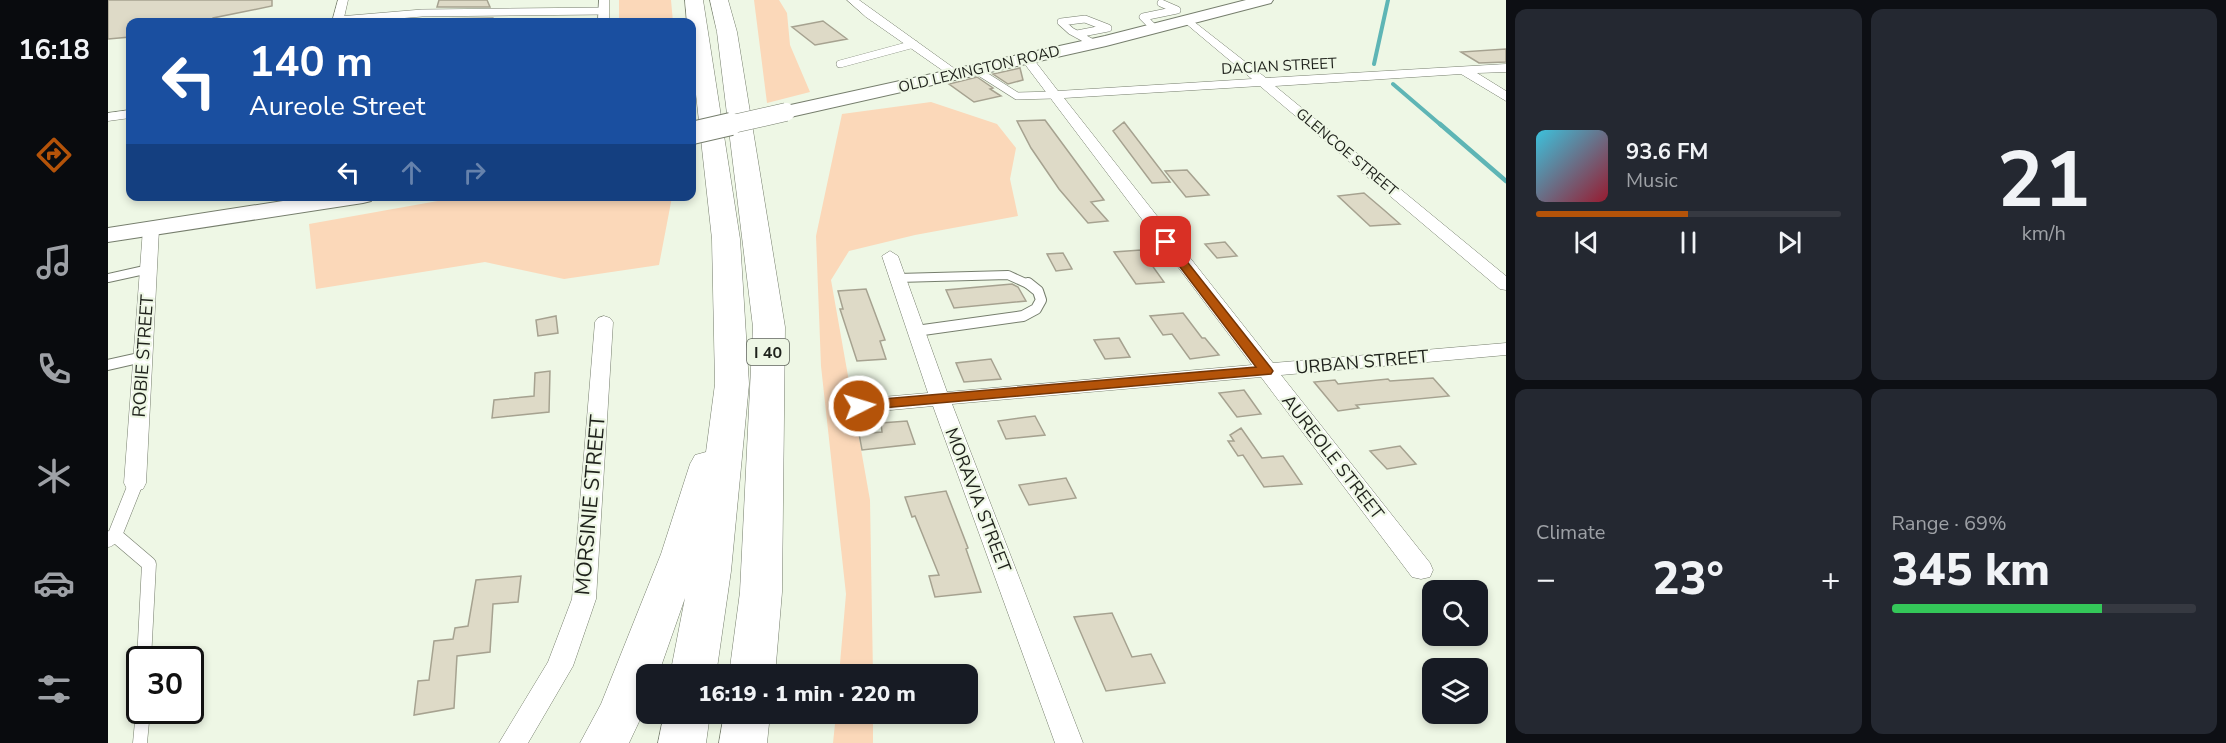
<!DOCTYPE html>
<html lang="en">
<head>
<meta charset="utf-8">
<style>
	:root { --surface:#171b24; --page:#242831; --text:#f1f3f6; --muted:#9ea1a6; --line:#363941; --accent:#b45309 }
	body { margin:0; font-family:"Nunito Sans",sans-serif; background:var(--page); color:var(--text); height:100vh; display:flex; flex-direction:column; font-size:22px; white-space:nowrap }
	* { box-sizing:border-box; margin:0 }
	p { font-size:20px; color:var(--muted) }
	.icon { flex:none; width:33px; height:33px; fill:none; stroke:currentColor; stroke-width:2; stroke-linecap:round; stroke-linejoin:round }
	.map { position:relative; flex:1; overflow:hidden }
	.drawer { display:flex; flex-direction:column; gap:9px; padding:9px; background:#0d0f14; width:720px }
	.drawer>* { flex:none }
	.hud { position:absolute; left:18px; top:18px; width:570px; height:183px; border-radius:12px; box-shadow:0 3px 9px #0003; background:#1a4fa0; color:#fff; overflow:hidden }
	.buttons { position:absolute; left:1314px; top:580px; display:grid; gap:12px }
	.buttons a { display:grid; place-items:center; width:66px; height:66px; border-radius:12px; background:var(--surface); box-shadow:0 3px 9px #0003; font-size:30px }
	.speed { position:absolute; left:18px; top:646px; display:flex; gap:12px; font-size:30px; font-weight:700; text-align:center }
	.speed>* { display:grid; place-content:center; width:78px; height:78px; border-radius:50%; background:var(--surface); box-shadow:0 3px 9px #0003; line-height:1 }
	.speed .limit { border:3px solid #111; border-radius:9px; background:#fff; color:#111 }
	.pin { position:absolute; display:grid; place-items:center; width:51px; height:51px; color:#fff; margin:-26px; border-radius:12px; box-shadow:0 3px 9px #0006 }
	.me { position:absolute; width:66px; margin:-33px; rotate:85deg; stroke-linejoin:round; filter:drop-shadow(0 0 4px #0008) }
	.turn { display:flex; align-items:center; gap:21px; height:126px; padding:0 24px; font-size:27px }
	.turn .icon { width:78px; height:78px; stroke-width:2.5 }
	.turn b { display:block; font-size:42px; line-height:51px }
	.lanes { display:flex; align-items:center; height:57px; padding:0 24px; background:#0003; justify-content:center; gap:30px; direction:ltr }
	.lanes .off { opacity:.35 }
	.big { font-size:45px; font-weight:800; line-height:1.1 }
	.drawer .card { flex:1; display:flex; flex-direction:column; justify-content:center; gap:9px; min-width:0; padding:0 21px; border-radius:12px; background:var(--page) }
	.drawer .dial { align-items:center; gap:0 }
	.dial b { font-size:78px; line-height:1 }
	.song { display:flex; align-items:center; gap:18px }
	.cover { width:72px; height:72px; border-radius:9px; background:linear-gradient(135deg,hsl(190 70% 55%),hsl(350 70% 35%)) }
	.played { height:6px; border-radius:3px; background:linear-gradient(90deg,var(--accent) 50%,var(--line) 50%) }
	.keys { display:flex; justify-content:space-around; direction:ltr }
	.heat { display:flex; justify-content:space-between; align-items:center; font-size:33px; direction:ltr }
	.charge { height:9px; border-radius:4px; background:linear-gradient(90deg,#34c759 69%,var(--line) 0) }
	.drawer .tiles { flex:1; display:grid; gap:9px; grid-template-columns:repeat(2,1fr) }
	.trip { position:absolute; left:528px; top:664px; width:342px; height:60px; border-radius:12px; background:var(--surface); box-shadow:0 3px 9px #0003; font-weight:800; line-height:60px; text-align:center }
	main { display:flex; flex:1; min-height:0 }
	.tabs { display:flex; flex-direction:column; width:108px; justify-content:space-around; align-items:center; background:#090b0e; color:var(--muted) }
	.tabs .icon { width:42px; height:42px }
	.tabs .selected { color:var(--accent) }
	.tabs b { font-size:27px; color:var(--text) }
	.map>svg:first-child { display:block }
</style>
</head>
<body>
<main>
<nav class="tabs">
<b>16:18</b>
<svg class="icon selected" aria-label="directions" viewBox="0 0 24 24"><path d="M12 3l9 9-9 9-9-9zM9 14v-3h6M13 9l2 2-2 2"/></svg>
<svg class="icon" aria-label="music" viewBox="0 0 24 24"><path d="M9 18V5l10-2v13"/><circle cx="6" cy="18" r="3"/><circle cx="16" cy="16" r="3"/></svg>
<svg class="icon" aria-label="phone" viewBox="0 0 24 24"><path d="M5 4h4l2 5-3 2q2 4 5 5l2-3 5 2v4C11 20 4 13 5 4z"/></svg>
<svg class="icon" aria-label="climate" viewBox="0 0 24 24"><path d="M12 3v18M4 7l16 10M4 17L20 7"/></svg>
<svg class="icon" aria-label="car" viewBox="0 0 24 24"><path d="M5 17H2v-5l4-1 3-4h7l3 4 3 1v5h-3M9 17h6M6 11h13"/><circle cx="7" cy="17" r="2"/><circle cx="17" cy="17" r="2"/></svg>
<svg class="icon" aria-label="filters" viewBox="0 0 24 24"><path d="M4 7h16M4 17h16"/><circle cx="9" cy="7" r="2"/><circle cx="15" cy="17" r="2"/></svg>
</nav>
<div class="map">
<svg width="1398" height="743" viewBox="0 0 1398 743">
	<rect width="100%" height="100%" fill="#eef7e5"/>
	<path fill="#fbd8b9" d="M511,0H563L565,22H511Z
		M646,0H671L679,13L682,45L702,92L659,103Z
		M823,102L889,124L908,148L902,179L910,216L807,235L741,251L723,280L762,500L765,675H731L738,594L713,366L708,236L734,114Z
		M352,197V196L564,197L551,265L456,279L377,262L208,289L201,224Z
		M728,714H765V743H725Z"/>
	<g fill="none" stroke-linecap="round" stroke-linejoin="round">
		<path stroke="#5eb5b5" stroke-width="4" d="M1266,64L1280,0
			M1285,84L1334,126"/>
		<path stroke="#5eb5b5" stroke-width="4.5" d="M1332,124L1398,181"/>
	</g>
	<path fill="#dedac7" stroke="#a6a290" stroke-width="1.5" d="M0,0H164V6L105,18L103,22H22V37L0,39Z
		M331,0H379L382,7H329Z
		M385,18L387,22H324L325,19Z
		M715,21L739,39L707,45L684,27Z
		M1398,49V62L1371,63L1353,52Z
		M912,68L915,80L900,84L885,74Z
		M869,77L885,88L882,89L893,96L866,102L841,84Z
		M937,120L996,200L983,202L1000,221L980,223L951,189L923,148L909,121Z
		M1016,122L1062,182L1044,183L1005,131Z
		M1079,170L1101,195L1078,197L1057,171Z
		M1256,193L1276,210L1292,224L1262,226L1230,196Z
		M1117,242L1129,256L1109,258L1097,244Z
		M1033,250L1056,282L1028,284L1006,252Z
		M955,253L964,269L948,271L939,254Z
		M904,284L910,287L918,301L846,308L838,290Z
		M758,289L777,340L772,341L778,359L749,361L732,309H735L730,291Z
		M1075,313L1094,338H1097L1111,355L1082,359L1064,334L1055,335L1042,316Z
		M448,316L450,333L430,336L428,320Z
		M1011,338L1022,357L997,359L986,340Z
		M883,359L893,379L856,382L848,363Z
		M442,371L441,412L384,418L386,400L426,396L427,373Z
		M1325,378L1341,396L1248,405L1251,408L1230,411L1206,382L1227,380L1230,384L1280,379L1282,381Z
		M1136,390L1153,414L1129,417L1111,393Z
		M927,416L937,435L898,439L890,421Z
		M799,421L807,444L754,450L751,434L774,432L773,423Z
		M1133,428L1154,458L1175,456L1194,484L1156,487L1135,455L1130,456L1120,441H1126L1122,435Z
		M1292,446L1308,464L1279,469L1262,451Z
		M958,478L968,498L921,505L911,485Z
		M838,491L860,548L858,549L873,592L827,597L821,576L831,575L807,516L804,517L797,497Z
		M413,576L410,602L385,604L382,652L349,656L346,708L306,715L310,681L321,680L326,641L345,639L347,628L360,626L368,580Z
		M1004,613L1024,657L1043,654L1057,683L998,691L966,617Z"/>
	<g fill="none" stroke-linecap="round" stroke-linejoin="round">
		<g stroke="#767e6d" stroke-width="8">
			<path id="lane-far3" d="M231,20L314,13L496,11
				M1046,28L1035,17L1069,10L1053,3
				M969,34L1000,28L977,19L953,22L963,31L985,43
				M732,64L806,44
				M868,70L909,96L945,95"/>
		</g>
		<g stroke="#767e6d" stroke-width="10">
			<path id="lane-far2" d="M0,278L41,269
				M790,278L900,275L922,285"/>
		</g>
		<g stroke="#767e6d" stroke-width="12">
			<path id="lane-far1" d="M808,331L915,316L928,309L933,300L930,291L920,283
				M0,365L35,357
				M27,483L28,487"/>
		</g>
		<g stroke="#767e6d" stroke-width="15">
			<path id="lane" d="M7,535L41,564L36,660
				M0,540L7,535L27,485
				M32,743L35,711"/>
		</g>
		<g stroke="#767e6d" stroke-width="1">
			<path id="street" d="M230,0H240L235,22H224Z
				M491,0H501V22H490Z
				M739,0H751L854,74L848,78L844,77L758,17Z
				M1080,17L1158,78L1398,64V72L1369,73L1398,91V101L1353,74L1167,86L1398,276V290L1392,289L1152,86L956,98L1165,363L1398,343V355L1173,375L1322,563L1325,570L1322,577L1313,579L1304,577L1153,377L844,404L975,743H947L825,406L751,413L744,411L741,406L744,401L751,399L820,393L774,256L782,251L790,256L839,392L1144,365L913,59L919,55L923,56L950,91L1144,79L1076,22L1074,20Z
				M22,110V118L0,121V113Z
				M43,224L51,229L38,483L35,489L27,491L19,489L16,483L35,229Z
				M496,316L502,318L505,322L488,599L465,666L420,743H391L440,662L464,599L487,322L490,318Z"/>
		</g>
		<g stroke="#767e6d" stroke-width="2">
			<path id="secondary" d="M1138,0H1165L1163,3L998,46L678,118L671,116L668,112L671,108L678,106L997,36Z
				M207,196H266L263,201L255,203L0,242V228Z"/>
		</g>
		<g stroke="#767e6d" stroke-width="1">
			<path id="highway" d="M577,0H595L632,239L641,384L623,571L608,675H562L577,598L550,675H538V707L521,743H472L493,704L553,554L582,464L587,455L598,452L607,384L604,239L584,58V22H579Z
				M602,0H620L629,32L677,327L674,592L667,675H621L632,592L645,327L609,32Z
				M556,714H602L598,743H550Z
				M616,714H662L659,743H611Z"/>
		</g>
		<use href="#lane-far3" stroke="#fff" stroke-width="7"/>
		<use href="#lane-far2" stroke="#fff" stroke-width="8"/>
		<use href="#lane-far1" stroke="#fff" stroke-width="10"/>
		<use href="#lane" stroke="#fff" stroke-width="14"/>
		<use href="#street" fill="#fff" fill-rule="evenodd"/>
		<use href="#secondary" fill="#fff" fill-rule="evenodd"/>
		<use href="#highway" fill="#fff" fill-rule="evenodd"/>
		<g stroke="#767e6d" stroke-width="19" stroke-linecap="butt">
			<path id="secondary-bridge-far1" d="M616,126L678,112"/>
		</g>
		<g stroke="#767e6d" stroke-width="24" stroke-linecap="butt">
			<path id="secondary-bridge" d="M584,133L623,124"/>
		</g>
		<use href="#secondary-bridge-far1" stroke="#fff" stroke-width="18"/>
		<use href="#secondary-bridge" stroke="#fff" stroke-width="22"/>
	</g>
	<path fill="#b45309" stroke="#753606" stroke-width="1.5" d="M1058,238L1062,240L1163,368L1165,371L1163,374L751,410L744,406L751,401L1148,367L1053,242Z"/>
	<g text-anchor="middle" stroke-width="4.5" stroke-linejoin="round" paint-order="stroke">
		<g font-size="15" fill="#1e211b" stroke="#eef7e5">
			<text transform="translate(1171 66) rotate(-3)" y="5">DACIAN STREET</text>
			<text transform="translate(871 69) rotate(-13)" y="5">OLD LEXINGTON ROAD</text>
			<text transform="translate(1239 152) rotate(40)" y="5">GLENCOE STREET</text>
		</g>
		<rect fill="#eef7e5" stroke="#5c6158" stroke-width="1.5" x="639" y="339" width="42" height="26" rx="4.5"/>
		<g font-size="16" font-weight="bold" fill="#1e211b">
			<text x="660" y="358">I 40</text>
		</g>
		<g font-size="18" fill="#1e211b" stroke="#eef7e5">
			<text transform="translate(35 356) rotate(-86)" y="6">ROBIE STREET</text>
			<text transform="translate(1254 362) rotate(-5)" y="6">URBAN STREET</text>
			<text transform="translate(1225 457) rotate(52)" y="6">AUREOLE STREET</text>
			<text transform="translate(870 500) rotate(69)" y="6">MORAVIA STREET</text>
		</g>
		<g font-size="21" fill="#1e211b" stroke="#eef7e5">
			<text transform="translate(482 505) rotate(-85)" y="7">MORSINIE STREET</text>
		</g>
	</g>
</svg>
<div class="buttons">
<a><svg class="icon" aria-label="search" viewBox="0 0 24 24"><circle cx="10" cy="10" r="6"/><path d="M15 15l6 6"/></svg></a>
<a><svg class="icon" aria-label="layers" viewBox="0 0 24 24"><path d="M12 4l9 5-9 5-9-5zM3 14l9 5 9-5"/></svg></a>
</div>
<div class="speed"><div class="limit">30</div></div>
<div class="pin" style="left:1058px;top:242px;background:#d93025"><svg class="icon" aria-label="arrive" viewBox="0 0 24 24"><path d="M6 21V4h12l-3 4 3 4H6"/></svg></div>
<svg class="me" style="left:751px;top:406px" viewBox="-20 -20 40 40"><circle r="17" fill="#b45309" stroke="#fff" stroke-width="3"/><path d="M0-11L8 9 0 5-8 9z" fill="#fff"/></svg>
<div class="trip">16:19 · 1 min · 220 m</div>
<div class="hud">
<div class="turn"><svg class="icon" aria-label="left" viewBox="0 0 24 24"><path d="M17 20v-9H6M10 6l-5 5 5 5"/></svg><div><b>140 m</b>Aureole Street</div></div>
<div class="lanes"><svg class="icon" aria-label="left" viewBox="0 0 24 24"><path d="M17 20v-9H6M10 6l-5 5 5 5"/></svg><svg class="icon off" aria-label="ahead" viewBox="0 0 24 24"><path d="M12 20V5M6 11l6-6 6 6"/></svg><svg class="icon off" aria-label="right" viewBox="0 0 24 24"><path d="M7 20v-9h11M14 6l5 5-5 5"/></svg></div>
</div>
</div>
<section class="drawer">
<div class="tiles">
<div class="card">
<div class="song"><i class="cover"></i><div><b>93.6 FM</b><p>Music</p></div></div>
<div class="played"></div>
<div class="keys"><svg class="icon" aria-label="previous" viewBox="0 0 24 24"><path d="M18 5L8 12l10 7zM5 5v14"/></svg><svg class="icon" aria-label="pause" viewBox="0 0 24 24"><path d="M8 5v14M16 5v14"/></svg><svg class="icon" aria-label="next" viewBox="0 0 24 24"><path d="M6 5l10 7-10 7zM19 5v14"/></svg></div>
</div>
<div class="card dial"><b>21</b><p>km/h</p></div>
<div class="card"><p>Climate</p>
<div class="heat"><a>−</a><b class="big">23°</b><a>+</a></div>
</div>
<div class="card"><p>Range · 69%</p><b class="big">345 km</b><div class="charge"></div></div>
</div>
</section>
</main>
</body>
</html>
